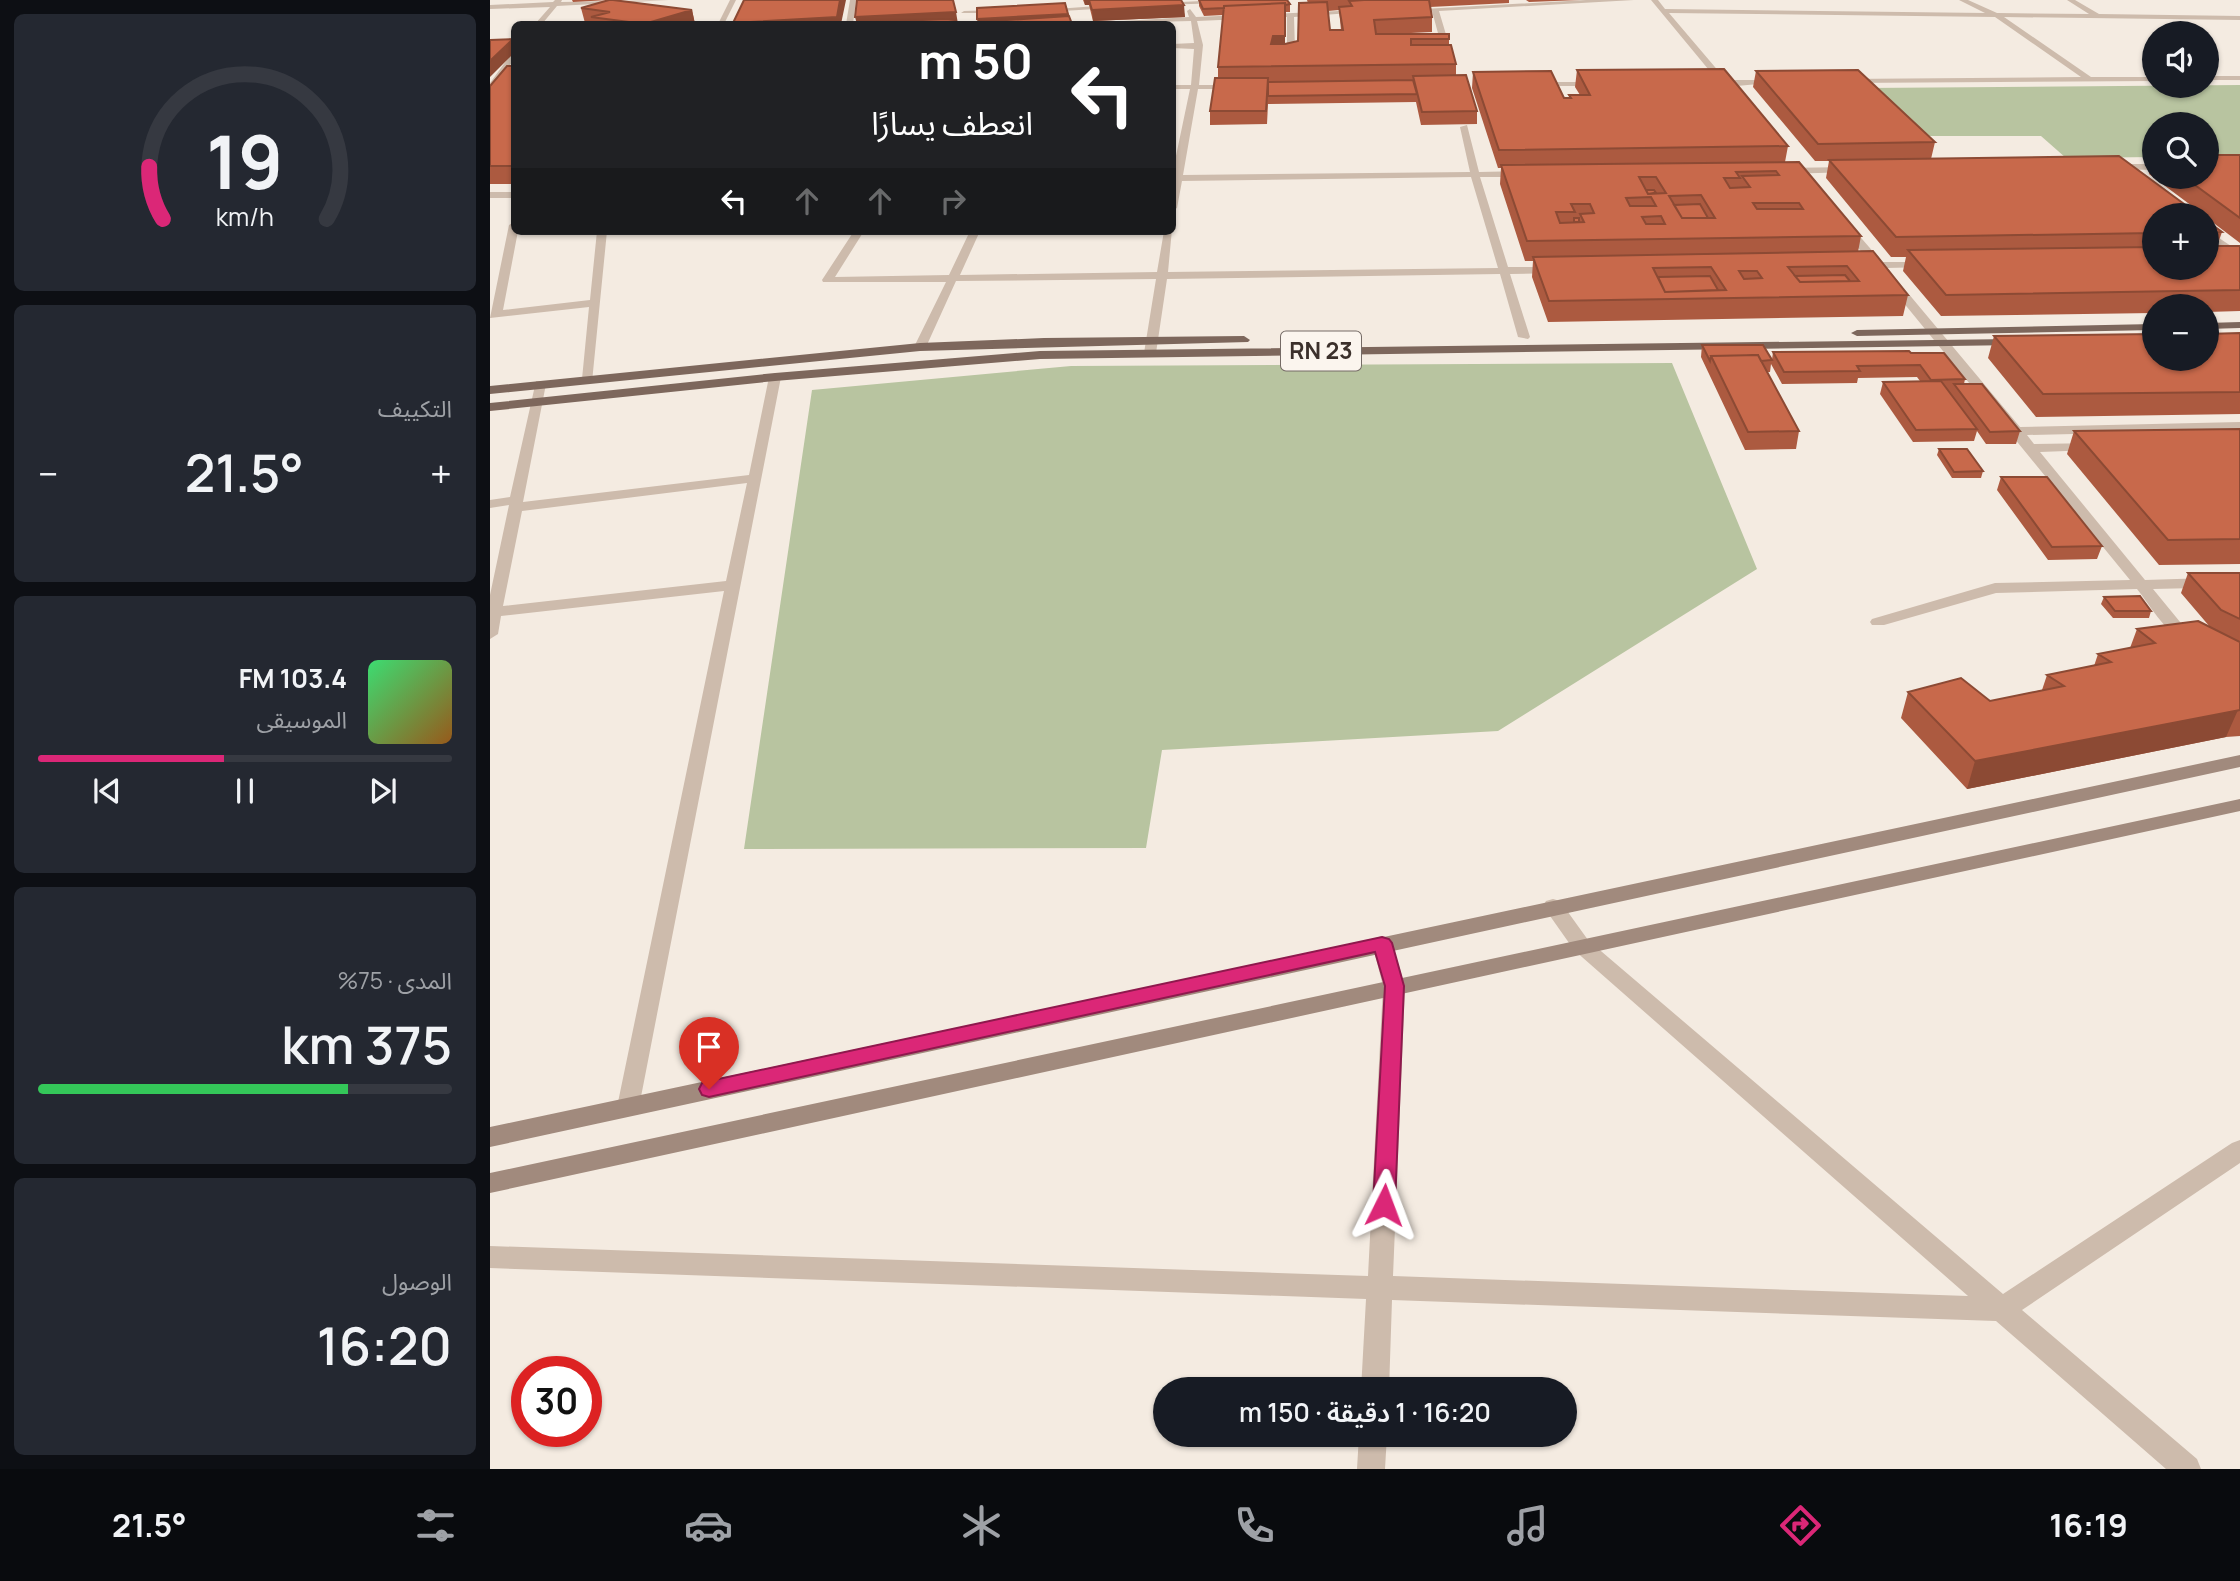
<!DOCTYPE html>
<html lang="ar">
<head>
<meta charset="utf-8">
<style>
	:root { --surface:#171b24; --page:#242831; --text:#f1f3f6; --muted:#9ea1a6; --line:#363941; --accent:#db2777 }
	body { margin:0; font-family:Manrope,"Noto Sans Arabic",sans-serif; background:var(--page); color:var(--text); direction:rtl; height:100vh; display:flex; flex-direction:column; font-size:26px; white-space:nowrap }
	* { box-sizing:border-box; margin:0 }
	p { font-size:23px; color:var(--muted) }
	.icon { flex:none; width:38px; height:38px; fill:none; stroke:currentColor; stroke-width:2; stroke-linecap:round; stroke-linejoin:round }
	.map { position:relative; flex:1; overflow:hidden; direction:ltr }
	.panel { display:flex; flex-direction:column; gap:14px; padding:14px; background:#0d0f14; width:490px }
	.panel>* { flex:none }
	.hud { position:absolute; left:21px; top:21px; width:665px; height:214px; border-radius:10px; box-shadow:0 2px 5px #0004; direction:rtl; background:#202124; color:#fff; overflow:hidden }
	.controls { position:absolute; left:1652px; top:21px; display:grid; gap:14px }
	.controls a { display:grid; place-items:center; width:77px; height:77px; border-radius:50%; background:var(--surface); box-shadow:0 2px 5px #0004; font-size:35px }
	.speed { position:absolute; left:21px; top:1356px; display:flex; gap:14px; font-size:35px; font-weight:700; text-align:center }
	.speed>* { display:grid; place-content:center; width:91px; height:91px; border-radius:50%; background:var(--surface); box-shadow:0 2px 5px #0004; line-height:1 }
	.speed .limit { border:10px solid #d22; background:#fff; color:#111 }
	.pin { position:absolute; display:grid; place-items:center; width:60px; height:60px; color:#fff; margin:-72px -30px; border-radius:50% 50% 50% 0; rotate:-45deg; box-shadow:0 0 7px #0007 }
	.pin .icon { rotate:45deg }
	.me { position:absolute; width:77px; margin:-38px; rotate:3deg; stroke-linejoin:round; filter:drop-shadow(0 0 5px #0008) }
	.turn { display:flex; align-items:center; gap:24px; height:147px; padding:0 28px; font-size:32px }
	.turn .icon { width:91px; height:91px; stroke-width:2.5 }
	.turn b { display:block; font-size:49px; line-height:60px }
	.lanes { display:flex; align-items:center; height:66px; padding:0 28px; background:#0003; justify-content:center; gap:35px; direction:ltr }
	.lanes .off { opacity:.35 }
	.big { font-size:52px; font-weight:600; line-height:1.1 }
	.panel .tile { flex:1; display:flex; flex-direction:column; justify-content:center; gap:10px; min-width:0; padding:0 24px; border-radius:10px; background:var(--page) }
	.panel .dial { align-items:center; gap:0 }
	.dial svg { height:182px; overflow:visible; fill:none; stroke:var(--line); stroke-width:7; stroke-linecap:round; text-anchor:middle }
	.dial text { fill:var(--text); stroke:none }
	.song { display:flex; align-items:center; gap:21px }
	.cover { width:84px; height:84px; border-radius:10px; background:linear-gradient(135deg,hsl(140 70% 55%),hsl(30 70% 35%)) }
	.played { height:7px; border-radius:4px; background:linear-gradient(90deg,var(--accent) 45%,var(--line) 45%) }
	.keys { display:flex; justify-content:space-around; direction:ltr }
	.heat { display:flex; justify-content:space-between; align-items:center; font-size:38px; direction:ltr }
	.charge { height:10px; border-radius:5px; background:linear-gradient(90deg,#34c759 75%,var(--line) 0) }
	.trip { position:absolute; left:663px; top:1377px; width:424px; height:70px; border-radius:35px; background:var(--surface); box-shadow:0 2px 5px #0004; font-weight:600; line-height:70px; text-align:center; direction:rtl }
	.tabs { display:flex; height:112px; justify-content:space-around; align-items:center; background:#090b0e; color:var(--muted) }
	.tabs .icon { width:49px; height:49px }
	.tabs .current { color:var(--accent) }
	.tabs b { font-size:32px; color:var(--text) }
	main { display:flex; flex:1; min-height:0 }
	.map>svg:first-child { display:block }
</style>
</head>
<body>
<main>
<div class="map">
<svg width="1750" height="1469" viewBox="0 0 1750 1469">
	<rect width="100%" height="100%" fill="#f4ebe1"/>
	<path fill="#b8c4a0" d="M1750,85V155L1717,156V124H1664V157L1576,158L1551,136H1424L1376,88Z
		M1182,363L1267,569L1008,731L672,750L656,848L254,849L322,390L581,366Z"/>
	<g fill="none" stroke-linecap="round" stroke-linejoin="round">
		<path fill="#cdbbac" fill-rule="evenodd" d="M65,0H72L71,2L179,0L67,6L52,24H45L60,7L0,9V5L63,2Z
			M240,0H246L234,24H228Z
			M360,0H366L363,24H356Z
			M733,0L735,3L667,5L670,3Z
			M1096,0H1144L949,11L960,48L956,50L952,48L942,11L915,10Z
			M1161,0H1168L1175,9L1495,13L1469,0H1478L1507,13L1599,14L1577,0H1585L1609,14L1750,16V20L1514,17L1601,77H1664V81L1356,83L1353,79L1591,77L1505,17L1179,13L1236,80H1286L1290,82L1236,87L1220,85V81H1228Z
			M621,5L623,8L555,12L552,10Z
			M700,9L706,17L872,10L875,12L804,17L805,50L801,52L797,50V17L707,21L713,45L709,85H747L751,87L747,89H708L693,175L980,172L970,127L977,125L989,172L1034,171L1039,174L1034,177H990L1018,267H1066L1071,270L1066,273L1020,274L1040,337L1038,339L1028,337L1010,274L677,279L666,353L660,357L654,353L666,279L466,281L436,347L430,351L424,347L456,282H333L332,280L364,231H374L345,277L459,275L480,231H490L470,275L667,272L674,231L682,229L678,272L1008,268L981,177L692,181L687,208L682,211V175L700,89H682V85H701L704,49L682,48V44L704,43L701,21L585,24L699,17L697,11Z
			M509,10L511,13H471L474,11Z
			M21,54H24V60L0,90V83Z
			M1717,76H1750V80H1717Z
			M1045,82H1108L1112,84L1108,86H1042Z
			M1622,164H1664V170L1619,169V165Z
			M1360,167L1363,168V172L1293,174L1288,171L1293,168Z
			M0,192H24V198H0Z
			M24,222V231H28L13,310L100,300L107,231H117L102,382L92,379L99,307L0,318L19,225Z
			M1352,225H1360L1392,262H1441V266L1437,267L1397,268L1530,427L1750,422V430L1537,435L1544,444L1608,443V449L1603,450L1550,452L1655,580L1750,577V587L1663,589L1695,628L1711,638L1709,641C1683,648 1661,606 1647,589L1506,593L1394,625H1382L1380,622L1382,619L1505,583L1640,580L1386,269L1366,268V264L1381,263L1352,229Z
			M1717,230L1750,252V260L1717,238Z
			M285,373L291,377L149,1107L146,1114L138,1116L130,1114L127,1107L234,591L11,616L8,634L0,639V595L19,505L0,508V500L20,497L46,381H54L56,384L33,502L259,475L279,377ZM257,483L236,581L13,606L32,511Z
			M1063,899L1070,901L1098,940L1513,1294L1742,1143L1750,1140V1163L1532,1310L1707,1459L1711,1469H1676L1506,1321L902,1300L899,1390H871L876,1299L0,1268V1246L878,1276L893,986L882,943L885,938L892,936L899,938L902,943L915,986L903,1276L1478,1296L1084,950L1053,906L1056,901Z
			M869,1435H897L895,1469H867Z"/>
		<path fill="#a18a7d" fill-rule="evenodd" d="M1750,755V767L0,1147V1127Z
			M1750,799V811L0,1193V1173Z"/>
		<path fill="#7d675c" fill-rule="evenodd" d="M1750,322V328L1717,329V323Z
			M1664,324V330L1367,336L1361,333L1367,330Z
			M754,336L760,340L758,342L430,351L0,394V386L430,343L554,338Z
			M1523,339L1527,341V345L550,359L285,381L0,411V403L285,373L550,351Z"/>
	</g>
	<path fill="#ac5a40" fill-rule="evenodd" d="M82,0H123L202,10L205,24H103L95,23L91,8L119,0L83,2Z
		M593,0H691L695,17L603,21L599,5H595Z
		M709,0H797L800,4V12H795V44L808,41L818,3L817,0H1019V3L940,7L942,17V32L900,34L959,39V45L966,64V75L987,111V124L931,125L926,102L778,104L777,124L720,125V111L728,78V67L733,15L714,16L709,6ZM849,10L851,30H840L838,11Z
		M1036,0H1090L1039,2Z
		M24,66V184H0V86Z
		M1087,70L1298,146L1295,162L1371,236L1368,252L1418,295L1413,316L1058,322L1042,277L1043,261H1035L1010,184L1011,168H1008L982,88L983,72L1074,98H1079V95H1090L1085,87Z
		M1266,71L1445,142L1441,159L1664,215V268H1717V221L1732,232L1727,246H1750V311L1717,312V306H1664V313L1451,316L1413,271L1416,257H1401L1336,178L1339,161H1325L1263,87Z
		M1750,155V243L1717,218V215H1714L1659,174L1664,157V177H1717Z
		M1750,333V414L1546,417L1498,358L1504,336Z
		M1212,345L1282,360L1283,352L1421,353L1475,379L1474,384L1530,431L1526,444H1496L1487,431L1484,441L1423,442L1390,394L1393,382L1430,381L1427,377L1368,378L1367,383L1292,384L1281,364L1280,372H1277L1309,431L1306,449L1255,450L1211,357Z
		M1750,429V564L1669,565L1577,454L1584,431Z
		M1449,449L1493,471L1491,478H1462L1447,455Z
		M1511,477L1612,546L1607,559L1558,560L1507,490Z
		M1698,573H1750V736L1736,737L1477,789L1411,718L1418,692L1500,701L1552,690L1557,675L1604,666L1608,654L1640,648L1647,629L1720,627L1691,593Z
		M1614,597L1661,611L1659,618H1623L1611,604Z"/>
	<path fill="#8c4a34" d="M350,0H356L351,24H243V23Z
		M594,0H599V5H595Z
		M795,3V51L781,44Z
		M694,5L695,17L603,21L602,10Z
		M202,10L205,24H154Z
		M466,12L468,24H367L365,17Z
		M578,14L579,22L488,24L487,19Z
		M23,39L24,43V53L0,77V61Z
		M1748,710L1736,737L1477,789L1485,761Z"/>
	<path fill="#c8694b" stroke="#8c4a34" stroke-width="2" fill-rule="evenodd" d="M119,0H123L202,10L154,24L101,17L120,12L91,8Z
		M254,0H350L347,17L243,23Z
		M367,0H463L466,12L365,17Z
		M599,0H691L694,5L602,10Z
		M709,0H797L800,4L795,5V3L734,6V8L713,9Z
		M874,0H939L942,17L884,20L886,34H959V39H921V45H961L966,64L728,67L734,6L795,3V36H783L781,44H795L808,41L809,3L837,2L840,30H853L849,7L862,6L859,1Z
		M575,3L578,14L487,19V8Z
		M579,16L582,24H488L487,22Z
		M456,19L465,20L467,24H339Z
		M23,39L0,61V40Z
		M17,66H24V166H0V86Z
		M1234,69L1298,146L1009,150L983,72L1061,71L1074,98H1081L1079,95H1100L1087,70Z
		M1368,70L1445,142L1328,144L1266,71Z
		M976,75L987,111L932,112L923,76Z
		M725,78H778L776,111H720Z
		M923,80L927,94L778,96V82Z
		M1717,155H1750V218L1694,177H1717Z
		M1629,156L1709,215H1664V233L1406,237L1339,160Z
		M1309,162L1371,236L1037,241L1011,165ZM1286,171L1289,175L1252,176L1260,187L1240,188L1234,178H1250L1246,172ZM1149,177H1166L1176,193L1158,194ZM1211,195L1225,218H1192L1179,196ZM1161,197L1166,206H1140L1136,198ZM1263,203H1309L1313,209H1267ZM1081,204H1100L1104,213L1090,214L1094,222L1070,223L1066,212H1085ZM1171,216L1175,224H1156L1152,217Z
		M1156,190H1164L1166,193L1158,194Z
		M1210,204L1218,218H1192L1184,205Z
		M1084,218H1089V222H1084Z
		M1717,221L1732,232L1717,233Z
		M1717,246H1750V290L1456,295L1418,250L1664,247V268H1717Z
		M1383,251L1418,295L1059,301L1043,257ZM1357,266L1369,281L1310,282L1298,267ZM1221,267L1236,290L1175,292L1163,268ZM1249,271H1267L1272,278L1254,279Z
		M1355,275L1360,281L1310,282L1305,276Z
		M1220,276L1228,290L1175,292L1168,277Z
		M1750,333V392L1553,394L1504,336L1664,334V359H1717V334Z
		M1212,345H1273L1282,360L1271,361L1268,355L1221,356L1220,361Z
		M1419,351L1421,353H1454L1475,379L1441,380L1430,365L1367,366L1370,371L1294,372L1283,352Z
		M1268,355L1309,431L1258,432L1221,356Z
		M1451,381L1487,429L1426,430L1393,382Z
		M1464,384H1492L1530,431L1500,432Z
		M1750,429V539L1678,540L1584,431Z
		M1449,449H1477L1493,471L1464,472Z
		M1511,477H1557L1612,546L1562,547Z
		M1698,573H1750V619L1731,610Z
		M1650,596L1661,611H1625L1614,597Z
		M1708,621L1750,642V710L1485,761L1418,692L1471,678L1500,701L1574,686L1557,675L1621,662L1608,654L1665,643L1647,629Z"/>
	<path fill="#db2777" stroke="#8e194d" stroke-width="2" d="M892,937L899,939L902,943L914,986L905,1205L902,1211L894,1214L886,1211L883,1205L895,986L885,952L219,1097L212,1095L209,1089L212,1083L219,1081Z"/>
	<g text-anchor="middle" stroke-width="5" stroke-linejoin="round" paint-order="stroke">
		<rect fill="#fbf5ee" stroke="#756b66" stroke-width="2" x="791" y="331.5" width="80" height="39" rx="5"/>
		<g font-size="23" font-weight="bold" fill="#3b302b">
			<text x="831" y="359">RN 23</text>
		</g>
	</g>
</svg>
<div class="controls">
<a><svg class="icon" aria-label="sound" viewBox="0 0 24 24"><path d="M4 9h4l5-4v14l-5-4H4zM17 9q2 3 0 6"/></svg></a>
<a><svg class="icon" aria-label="search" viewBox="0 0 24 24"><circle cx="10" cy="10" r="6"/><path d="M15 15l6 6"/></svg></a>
<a>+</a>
<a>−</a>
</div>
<div class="speed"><div class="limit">30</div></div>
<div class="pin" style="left:219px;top:1089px;background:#d93025"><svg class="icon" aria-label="arrive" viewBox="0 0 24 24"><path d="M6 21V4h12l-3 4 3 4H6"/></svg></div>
<svg class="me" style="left:894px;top:1205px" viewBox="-20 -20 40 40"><path d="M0-17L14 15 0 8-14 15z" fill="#db2777" stroke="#fff" stroke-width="4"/></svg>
<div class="trip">16:20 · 1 دقيقة · 150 m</div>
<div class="hud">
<div class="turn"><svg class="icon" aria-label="left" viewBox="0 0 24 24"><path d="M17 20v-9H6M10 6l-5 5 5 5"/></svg><div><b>50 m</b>انعطف يسارًا</div></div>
<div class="lanes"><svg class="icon" aria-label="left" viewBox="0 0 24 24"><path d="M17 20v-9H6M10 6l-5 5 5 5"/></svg><svg class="icon off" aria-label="ahead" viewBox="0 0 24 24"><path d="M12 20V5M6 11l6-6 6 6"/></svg><svg class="icon off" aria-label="ahead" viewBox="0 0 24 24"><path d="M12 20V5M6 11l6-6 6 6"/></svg><svg class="icon off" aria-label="right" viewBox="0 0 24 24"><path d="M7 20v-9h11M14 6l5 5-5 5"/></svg></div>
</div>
</div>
<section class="panel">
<div class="tile dial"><svg viewBox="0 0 100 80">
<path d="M14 69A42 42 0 1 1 86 69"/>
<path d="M14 69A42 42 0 0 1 8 46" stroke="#db2777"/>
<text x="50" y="56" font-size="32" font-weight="700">19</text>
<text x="50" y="72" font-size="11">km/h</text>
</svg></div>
<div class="tile"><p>التكييف</p>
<div class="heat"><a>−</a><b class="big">21.5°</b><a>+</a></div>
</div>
<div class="tile">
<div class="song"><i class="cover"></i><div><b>103.4 FM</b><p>الموسيقى</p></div></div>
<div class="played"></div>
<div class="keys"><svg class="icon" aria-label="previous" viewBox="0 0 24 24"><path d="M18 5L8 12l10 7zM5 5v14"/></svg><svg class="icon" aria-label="pause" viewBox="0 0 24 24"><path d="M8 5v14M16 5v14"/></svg><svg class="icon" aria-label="next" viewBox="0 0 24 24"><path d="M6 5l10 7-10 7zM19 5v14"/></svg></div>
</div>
<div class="tile"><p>المدى · 75%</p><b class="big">375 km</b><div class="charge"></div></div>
<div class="tile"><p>الوصول</p><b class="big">16:20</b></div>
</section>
</main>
<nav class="tabs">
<b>16:19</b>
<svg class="icon current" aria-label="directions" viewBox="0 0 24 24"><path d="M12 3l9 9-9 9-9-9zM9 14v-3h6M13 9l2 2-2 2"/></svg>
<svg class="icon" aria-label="music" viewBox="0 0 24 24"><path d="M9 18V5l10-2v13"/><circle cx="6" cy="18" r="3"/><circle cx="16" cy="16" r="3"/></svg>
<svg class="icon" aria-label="phone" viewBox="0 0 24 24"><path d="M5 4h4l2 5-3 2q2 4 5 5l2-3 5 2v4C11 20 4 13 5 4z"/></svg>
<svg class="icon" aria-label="climate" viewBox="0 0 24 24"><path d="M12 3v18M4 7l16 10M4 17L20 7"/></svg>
<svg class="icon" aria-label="car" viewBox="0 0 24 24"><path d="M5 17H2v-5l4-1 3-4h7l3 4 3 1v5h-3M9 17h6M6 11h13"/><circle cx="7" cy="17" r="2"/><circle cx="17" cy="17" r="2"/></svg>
<svg class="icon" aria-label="filters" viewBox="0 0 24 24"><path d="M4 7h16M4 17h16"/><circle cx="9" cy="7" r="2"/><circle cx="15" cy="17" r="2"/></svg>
<b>21.5°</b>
</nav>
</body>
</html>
